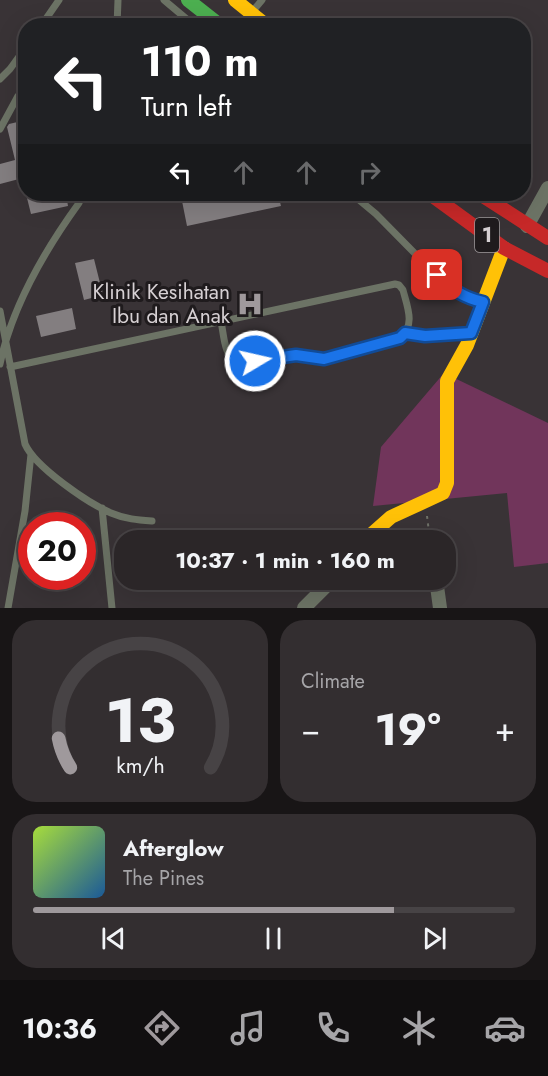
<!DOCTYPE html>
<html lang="en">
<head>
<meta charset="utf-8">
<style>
	:root { --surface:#2b2628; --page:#332e30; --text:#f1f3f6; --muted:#a6a5a8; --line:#474345; --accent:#9f999c }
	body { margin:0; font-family:Jost,sans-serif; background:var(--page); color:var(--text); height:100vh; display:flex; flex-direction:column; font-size:22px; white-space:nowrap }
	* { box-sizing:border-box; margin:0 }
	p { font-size:20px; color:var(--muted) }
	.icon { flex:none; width:33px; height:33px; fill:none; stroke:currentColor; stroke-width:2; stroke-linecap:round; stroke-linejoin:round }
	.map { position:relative; height:608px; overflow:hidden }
	.sheet { display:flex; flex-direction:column; gap:12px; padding:12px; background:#181516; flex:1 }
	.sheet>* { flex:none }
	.banner { position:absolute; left:18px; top:18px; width:513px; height:183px; border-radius:24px; box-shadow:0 6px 24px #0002,0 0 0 2px var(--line); background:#202124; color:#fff; overflow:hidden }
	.speed { position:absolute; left:18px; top:512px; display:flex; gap:12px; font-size:30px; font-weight:700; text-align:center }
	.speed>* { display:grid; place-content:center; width:78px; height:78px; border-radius:50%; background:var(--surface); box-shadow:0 6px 24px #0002,0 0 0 2px var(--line); line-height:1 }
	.speed .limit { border:9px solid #d22; background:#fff; color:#111 }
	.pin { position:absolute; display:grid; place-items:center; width:51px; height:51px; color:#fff; margin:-26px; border-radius:12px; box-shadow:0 3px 9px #0006 }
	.me { position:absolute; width:66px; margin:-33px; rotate:81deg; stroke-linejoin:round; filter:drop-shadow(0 0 4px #0008) }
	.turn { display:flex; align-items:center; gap:21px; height:126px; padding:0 24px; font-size:27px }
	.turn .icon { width:78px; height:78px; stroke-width:2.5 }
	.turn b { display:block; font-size:42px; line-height:51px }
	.lanes { display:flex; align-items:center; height:57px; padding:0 24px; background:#0003; justify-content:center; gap:30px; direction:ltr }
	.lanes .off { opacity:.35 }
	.big { font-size:45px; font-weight:700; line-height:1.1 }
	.sheet .card { flex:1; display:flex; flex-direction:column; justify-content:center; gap:9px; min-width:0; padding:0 21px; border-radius:24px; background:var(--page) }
	.sheet .dial { align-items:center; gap:0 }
	.dial svg { height:156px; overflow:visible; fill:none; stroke:var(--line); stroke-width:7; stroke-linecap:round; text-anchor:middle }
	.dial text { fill:var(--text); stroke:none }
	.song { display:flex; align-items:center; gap:18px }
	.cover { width:72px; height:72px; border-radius:9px; background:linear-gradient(135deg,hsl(80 70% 55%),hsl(210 70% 35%)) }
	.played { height:6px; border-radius:3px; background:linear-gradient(90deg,var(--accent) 75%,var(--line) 75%) }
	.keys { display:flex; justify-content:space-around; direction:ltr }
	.heat { display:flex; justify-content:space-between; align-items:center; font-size:33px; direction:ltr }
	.sheet .tiles { flex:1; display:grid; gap:12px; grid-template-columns:1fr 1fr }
	.card:last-child { grid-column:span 2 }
	.trip { position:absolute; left:114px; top:530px; width:342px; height:60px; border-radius:24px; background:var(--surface); box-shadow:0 6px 24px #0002,0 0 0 2px var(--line); font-weight:700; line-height:60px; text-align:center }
	.tab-bar { display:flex; height:96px; justify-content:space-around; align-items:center; background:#110f10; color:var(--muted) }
	.tab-bar .icon { width:42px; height:42px }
	.tab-bar .active { color:var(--accent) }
	.tab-bar b { font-size:27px; color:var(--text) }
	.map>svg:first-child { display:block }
</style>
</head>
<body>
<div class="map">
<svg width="548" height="608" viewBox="0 0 548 608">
	<rect width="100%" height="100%" fill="#393336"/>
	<path fill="#71355b" d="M444,373L548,423V563L514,567L507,493L373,506L381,447Z"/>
	<path fill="#837e80" d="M26,120V186L21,187L19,179L0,184V164L15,160L7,127L9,124Z
		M26,194H66L68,206L31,214Z
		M195,194H278L281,206L187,226L181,196Z
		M94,259L103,295L84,300L75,263Z
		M72,308L76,329L41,337L36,316Z"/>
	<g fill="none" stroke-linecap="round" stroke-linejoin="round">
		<path stroke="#6f7269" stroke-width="2" stroke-dasharray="3 4.5" stroke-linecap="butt" d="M427,516L430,540"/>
		<path stroke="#6c7365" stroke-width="7" d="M164,0L189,21H198L203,15
			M252,12L262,0
			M41,26L59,0
			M117,26L118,0
			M0,79L10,69L26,47
			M0,129L18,96L26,90
			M352,194L376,214L445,284L467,299L481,301
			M0,311L25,444C35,467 88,503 111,513C125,519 138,520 152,521
			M405,333L425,336L469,333
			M0,364C12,306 45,250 79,203
			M10,367L395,284L399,285L403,290C407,306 416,326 400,337L324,359L296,355L239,364C224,358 224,336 221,321
			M102,508L112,608
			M8,608L25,511L31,454"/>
		<path stroke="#6c7365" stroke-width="14" d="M527,226L548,188
			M436,579L440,608
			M304,608L333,579"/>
		<path stroke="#4caf50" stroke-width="14" d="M188,0L221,26"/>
		<path stroke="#ffc107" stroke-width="14" d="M235,0L267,26
			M365,540L391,517L443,493L447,483V381L467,345L504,248"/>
		<path stroke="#c62828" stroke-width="14" d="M430,194L504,248L548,271
			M480,194L548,238"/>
	</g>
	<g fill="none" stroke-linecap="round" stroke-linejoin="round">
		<g stroke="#114b97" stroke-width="15">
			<path id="route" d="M255,361L296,355L324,359L400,338L405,333L425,336L471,333L483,302C464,298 450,289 437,275"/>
		</g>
		<use href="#route" stroke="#1a73e8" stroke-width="10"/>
	</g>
	<defs>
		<g id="hospital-bare" transform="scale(2.07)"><path d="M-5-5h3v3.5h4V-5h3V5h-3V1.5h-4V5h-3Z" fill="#9f999c" stroke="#1f1b1d" stroke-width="2.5" paint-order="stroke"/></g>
	</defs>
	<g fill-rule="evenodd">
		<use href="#hospital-bare" x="250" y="304"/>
	</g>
	<g text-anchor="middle" stroke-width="6" stroke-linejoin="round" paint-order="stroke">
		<rect fill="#1f1b1d" stroke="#9f9a9c" stroke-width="1.5" x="475" y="218" width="24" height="34" rx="4.5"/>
		<g font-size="20" font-weight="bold" fill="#d6d0d3">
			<text x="487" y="242">1</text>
		</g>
		<g font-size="21" fill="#d6d0d3" stroke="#1f1b1d" text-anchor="end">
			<text x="230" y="299">Klinik Kesihatan<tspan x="230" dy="24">Ibu dan Anak</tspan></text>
		</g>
	</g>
</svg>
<div class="speed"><div class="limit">20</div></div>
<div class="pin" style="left:437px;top:275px;background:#d93025"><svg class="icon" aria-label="arrive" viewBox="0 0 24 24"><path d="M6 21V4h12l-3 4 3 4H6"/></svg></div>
<svg class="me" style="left:255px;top:361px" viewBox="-20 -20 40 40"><circle r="17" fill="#1a73e8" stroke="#fff" stroke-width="3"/><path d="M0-11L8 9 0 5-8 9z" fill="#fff"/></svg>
<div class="trip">10:37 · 1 min · 160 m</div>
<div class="banner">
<div class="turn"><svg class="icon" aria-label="left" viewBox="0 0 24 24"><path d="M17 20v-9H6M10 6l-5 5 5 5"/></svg><div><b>110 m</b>Turn left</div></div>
<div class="lanes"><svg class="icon" aria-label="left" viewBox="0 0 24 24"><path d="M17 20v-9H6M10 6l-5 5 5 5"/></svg><svg class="icon off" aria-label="ahead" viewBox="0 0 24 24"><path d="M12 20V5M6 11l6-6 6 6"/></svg><svg class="icon off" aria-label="ahead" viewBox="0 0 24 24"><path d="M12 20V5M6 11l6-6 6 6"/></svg><svg class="icon off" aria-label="right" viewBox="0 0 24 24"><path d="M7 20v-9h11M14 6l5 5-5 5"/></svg></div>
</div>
</div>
<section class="sheet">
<div class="tiles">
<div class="card dial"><svg viewBox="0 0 100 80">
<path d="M14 69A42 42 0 1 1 86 69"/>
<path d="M14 69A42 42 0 0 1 8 54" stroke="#9f999c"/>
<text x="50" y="56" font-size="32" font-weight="700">13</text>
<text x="50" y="72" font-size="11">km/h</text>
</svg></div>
<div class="card"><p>Climate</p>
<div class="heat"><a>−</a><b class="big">19°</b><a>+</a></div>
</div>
<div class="card">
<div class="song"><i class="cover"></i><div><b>Afterglow</b><p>The Pines</p></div></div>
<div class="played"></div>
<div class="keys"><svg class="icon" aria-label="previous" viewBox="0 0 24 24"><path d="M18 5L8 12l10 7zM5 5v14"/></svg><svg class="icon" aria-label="pause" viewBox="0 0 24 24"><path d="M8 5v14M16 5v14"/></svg><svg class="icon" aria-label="next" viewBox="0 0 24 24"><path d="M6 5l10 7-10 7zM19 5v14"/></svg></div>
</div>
</div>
</section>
<nav class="tab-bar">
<b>10:36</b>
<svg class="icon active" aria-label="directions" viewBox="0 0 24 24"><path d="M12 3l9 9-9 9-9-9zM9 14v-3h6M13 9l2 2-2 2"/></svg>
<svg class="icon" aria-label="music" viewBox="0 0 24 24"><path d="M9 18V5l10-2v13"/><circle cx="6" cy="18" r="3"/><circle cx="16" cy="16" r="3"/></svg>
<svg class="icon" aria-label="phone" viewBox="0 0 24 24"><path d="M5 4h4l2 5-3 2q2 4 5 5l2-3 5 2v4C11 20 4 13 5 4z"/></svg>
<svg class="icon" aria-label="climate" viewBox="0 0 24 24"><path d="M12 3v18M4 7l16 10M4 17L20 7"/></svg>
<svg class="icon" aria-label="car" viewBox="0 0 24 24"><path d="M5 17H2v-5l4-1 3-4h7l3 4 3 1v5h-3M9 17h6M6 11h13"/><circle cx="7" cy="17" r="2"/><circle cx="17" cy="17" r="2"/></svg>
</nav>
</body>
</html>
